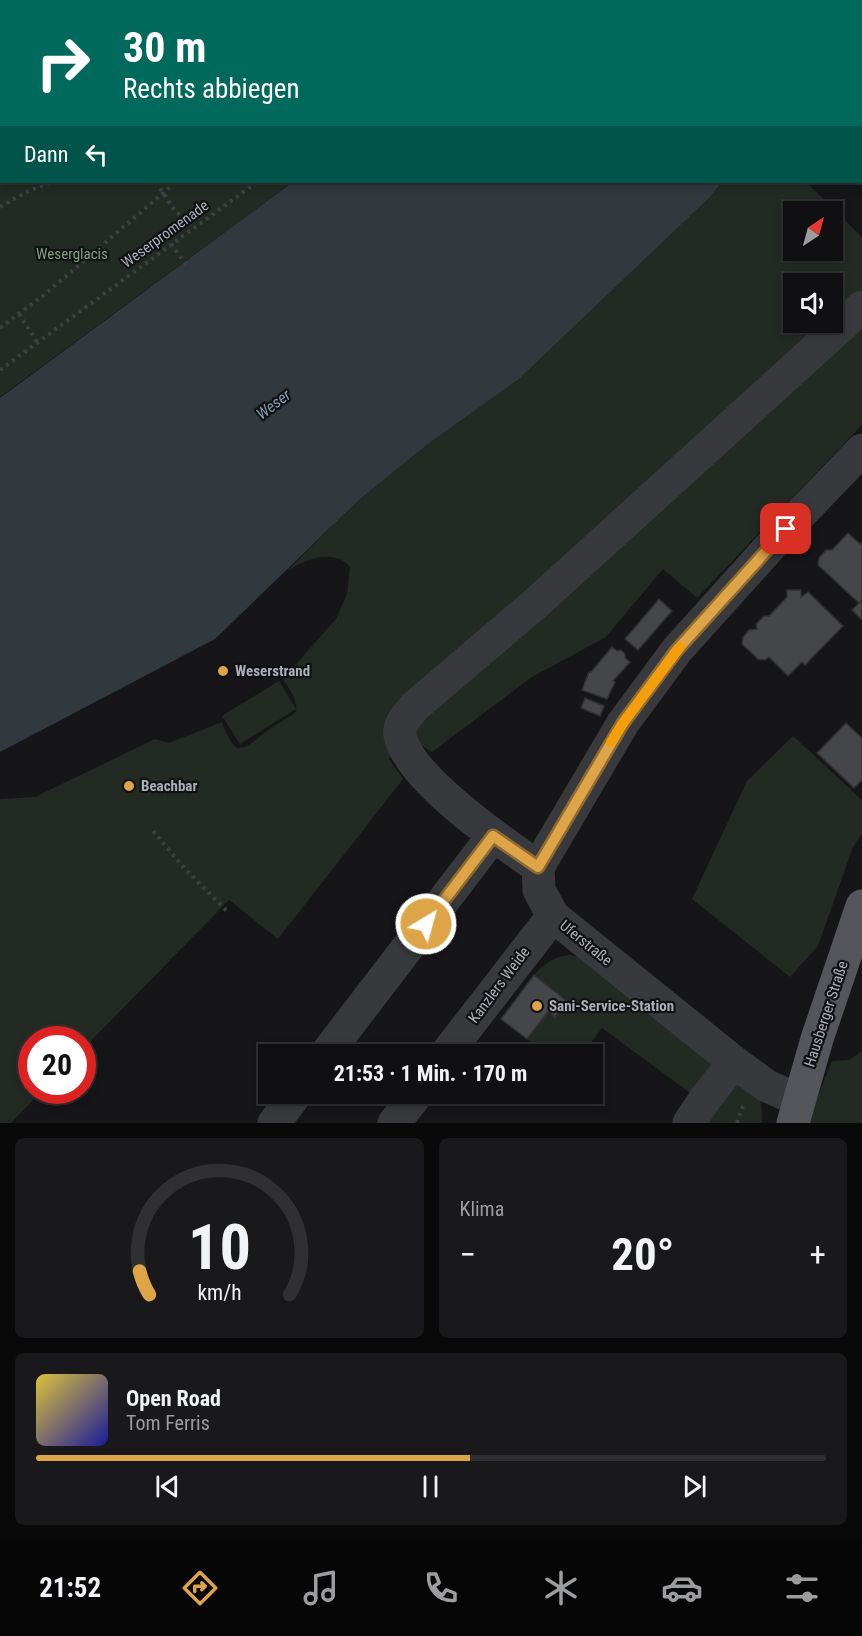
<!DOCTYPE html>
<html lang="de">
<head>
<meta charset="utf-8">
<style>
	:root { --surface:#101012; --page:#19191b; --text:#f1f3f6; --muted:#9c9d9f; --line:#303032; --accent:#dea448 }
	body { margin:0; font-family:"Roboto Condensed",sans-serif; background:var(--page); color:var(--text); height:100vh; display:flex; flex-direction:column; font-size:22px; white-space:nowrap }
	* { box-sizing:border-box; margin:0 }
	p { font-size:20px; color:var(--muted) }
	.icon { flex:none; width:33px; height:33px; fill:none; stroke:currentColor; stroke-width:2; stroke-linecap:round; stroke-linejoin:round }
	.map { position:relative; height:1123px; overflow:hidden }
	.sheet { display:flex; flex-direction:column; gap:15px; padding:15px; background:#09090a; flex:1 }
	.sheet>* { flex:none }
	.banner { position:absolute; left:0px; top:0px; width:862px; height:183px; box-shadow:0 3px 9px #0003,0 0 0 2px var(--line); background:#00695c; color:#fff; overflow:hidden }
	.needle { width:39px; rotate:36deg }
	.tools { position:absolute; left:783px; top:201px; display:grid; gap:12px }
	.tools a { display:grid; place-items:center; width:60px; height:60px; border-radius:0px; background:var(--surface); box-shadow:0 3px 9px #0003,0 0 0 2px var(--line); font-size:30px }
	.speed { position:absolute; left:18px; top:1026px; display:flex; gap:12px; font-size:30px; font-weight:700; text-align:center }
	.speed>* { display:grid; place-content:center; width:78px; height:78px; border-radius:50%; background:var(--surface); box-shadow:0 3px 9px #0003,0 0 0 2px var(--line); line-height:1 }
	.speed .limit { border:9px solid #d22; background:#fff; color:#111 }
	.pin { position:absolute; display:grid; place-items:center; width:51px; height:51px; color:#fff; margin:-26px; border-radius:12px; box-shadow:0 3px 9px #0006 }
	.me { position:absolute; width:66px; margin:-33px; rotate:37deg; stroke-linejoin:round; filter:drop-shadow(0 0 4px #0008) }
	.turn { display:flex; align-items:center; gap:21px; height:126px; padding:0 24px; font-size:27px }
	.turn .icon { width:78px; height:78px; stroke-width:2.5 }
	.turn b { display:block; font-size:42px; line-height:51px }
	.then { display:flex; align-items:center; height:57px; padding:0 24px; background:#0003; gap:12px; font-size:22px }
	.big { font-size:45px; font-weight:700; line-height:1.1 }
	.sheet .card { flex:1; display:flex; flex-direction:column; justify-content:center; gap:9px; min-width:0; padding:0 21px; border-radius:9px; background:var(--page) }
	.sheet .dial { align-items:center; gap:0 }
	.dial svg { height:156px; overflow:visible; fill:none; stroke:var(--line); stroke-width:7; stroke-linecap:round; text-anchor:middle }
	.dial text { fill:var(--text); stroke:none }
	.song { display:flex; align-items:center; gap:18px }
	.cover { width:72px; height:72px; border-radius:9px; background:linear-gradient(135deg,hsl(50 70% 55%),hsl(240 70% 35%)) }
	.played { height:6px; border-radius:3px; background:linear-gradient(90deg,var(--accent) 55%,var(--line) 55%) }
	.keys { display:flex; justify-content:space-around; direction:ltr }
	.heat { display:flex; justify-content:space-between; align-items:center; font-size:33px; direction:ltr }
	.sheet .tiles { flex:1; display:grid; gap:15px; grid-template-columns:1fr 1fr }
	.card:last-child { grid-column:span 2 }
	.trip { position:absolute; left:258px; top:1044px; width:345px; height:60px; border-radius:0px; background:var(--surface); box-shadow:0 3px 9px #0003,0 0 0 2px var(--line); font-weight:700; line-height:60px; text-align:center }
	.dock { display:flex; height:96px; justify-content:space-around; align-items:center; background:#060607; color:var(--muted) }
	.dock .icon { width:42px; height:42px }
	.dock .active { color:var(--accent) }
	.dock b { font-size:27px; color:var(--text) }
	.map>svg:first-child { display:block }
</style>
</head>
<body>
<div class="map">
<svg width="862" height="1123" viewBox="0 0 862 1123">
	<rect width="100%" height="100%" fill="#161618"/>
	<path fill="#232a23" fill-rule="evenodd" d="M0,0H492L2,2V182H293L0,397Z
		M722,182H806L862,237V357L860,359L862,358V425L697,598L663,569L606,637L532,677L432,752L407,736L389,759L403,779L278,939L229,900L83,1049L82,1040H32V1090L42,1091L11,1123H0V799L35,797L155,739L169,743L222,722C225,729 229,742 236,747C245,752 261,735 268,730C278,723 287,719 296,712C298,701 289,688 283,679L336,619L347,594L350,567C334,547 302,560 286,572L360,499L428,444L519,379L709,198ZM794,212H832V250H794ZM794,284H832V322H794Z
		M279,681L296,709L240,744L222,716Z
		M793,736L862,800V834L853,847L818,946L790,977L692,899L747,781Z
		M570,955L579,957L706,1052L713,1067L693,1095L602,1028L582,1054H548L527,1039L548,1012L555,1017L567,1001L534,975C545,963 553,957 570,955Z
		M862,1051V1123H810L817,1098L832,1061L849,1060Z
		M736,1083C761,1095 762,1095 762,1123H699Z"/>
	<path fill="#31393f" d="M520,0H862L861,8V2H519Z
		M293,182H722L709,198L519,379L428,444L360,499L215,639L0,752V398Z"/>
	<path fill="#45464a" stroke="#303033" stroke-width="1.5" d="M848,533L860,544L862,542V600L859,603L818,565L819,558L826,550H832Z
		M787,590H801V597L808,592L843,626L805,665L802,662L788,676L769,657L765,660L758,659L742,644L743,637L749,630L757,629L756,624L764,616H769L787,597Z
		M659,599L672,611L638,650L625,639Z
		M862,600V620L852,610Z
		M612,647L617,651L621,650L625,654V658L630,662L613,681L615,682L607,699L582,690L589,672H591Z
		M585,698L604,706L600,716L581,708Z
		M846,723L862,738V780L854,788L817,753Z
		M534,975L567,1001L555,1017L548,1012L527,1039L501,1019Z"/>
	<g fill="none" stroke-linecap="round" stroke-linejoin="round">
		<path stroke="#3e3f43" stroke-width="4" stroke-dasharray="3 4.5" stroke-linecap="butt" d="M670,0L671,2
			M820,0L821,2
			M222,2L224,0
			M261,2L262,0
			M404,2L406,0
			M494,2L495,0
			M861,40L862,41
			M0,126H2
			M156,182L173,208L192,228
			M0,207L30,190L53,182
			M171,244L188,267
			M19,314L37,342
			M0,328L44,295L176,182
			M0,370L257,182
			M153,831L186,870L228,912
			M737,1123L744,1103"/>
		<path stroke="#38393c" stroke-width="33" d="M538,867C502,842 408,778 400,735C398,724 408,715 414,707L535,604L862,307
			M326,1054L493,836
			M446,1054L553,916
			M799,1100L767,1086L734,1062L553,916L539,890L538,867L623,723L677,650L786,529L862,450
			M274,1123L296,1094
			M394,1123L417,1094
			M689,1123L705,1099L734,1062"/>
		<path stroke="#54565b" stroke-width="33" d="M707,0L708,2
			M768,0L770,2
			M861,92L862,93
			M861,149L862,150
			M793,1123L817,1039L862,906"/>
	</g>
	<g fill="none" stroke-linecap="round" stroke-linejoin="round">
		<g stroke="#906b2f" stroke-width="15">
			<path id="route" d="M426,924L493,836L538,867L623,723L677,650L786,529"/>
		</g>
		<use href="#route" stroke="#dea448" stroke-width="10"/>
		<path stroke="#f59e0b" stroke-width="10" d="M611,742L623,723L680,647"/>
	</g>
	<g fill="#dea448" stroke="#111113" stroke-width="2">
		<circle cx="223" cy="671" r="6"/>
		<circle cx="129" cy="786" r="6"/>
		<circle cx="537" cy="1006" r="6"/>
	</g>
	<g text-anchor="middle" stroke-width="4.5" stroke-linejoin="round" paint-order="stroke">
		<g font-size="15" fill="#aaaeb6" stroke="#111113">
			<text transform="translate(165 234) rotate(-36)" y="5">Weserpromenade</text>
			<text transform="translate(586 943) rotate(39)" y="5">Uferstraße</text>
			<text transform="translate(499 985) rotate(-53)" y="5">Kanzlers Weide</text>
			<text transform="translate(826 1014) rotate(-72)" y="5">Hausberger Straße</text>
		</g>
		<g font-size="15" fill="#839f83" stroke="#111113">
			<text x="72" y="259">Weserglacis</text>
		</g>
		<g font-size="15" font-weight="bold" fill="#aaaeb6" stroke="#111113" text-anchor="start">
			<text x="235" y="676">Weserstrand</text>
			<text x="141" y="791">Beachbar</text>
			<text x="549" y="1011">Sani-Service-Station</text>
		</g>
		<g font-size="16" font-style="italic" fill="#849cae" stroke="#111113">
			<text transform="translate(273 404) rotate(-37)" y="6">Weser</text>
		</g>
	</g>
</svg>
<div class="tools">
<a><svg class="needle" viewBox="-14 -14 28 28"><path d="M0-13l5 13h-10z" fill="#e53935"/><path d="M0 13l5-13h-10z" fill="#9c9d9f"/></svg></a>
<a><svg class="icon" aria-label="sound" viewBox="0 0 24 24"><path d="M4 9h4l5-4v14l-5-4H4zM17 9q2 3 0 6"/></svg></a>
</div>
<div class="speed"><div class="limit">20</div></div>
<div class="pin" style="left:786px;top:529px;background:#d93025"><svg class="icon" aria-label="arrive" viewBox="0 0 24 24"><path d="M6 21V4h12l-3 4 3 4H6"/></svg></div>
<svg class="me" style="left:426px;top:924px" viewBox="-20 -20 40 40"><circle r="17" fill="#dea448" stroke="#fff" stroke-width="3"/><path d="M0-11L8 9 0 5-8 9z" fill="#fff"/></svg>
<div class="trip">21:53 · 1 Min. · 170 m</div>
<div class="banner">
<div class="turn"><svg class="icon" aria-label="right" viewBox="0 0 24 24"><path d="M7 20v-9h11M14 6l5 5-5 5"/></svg><div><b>30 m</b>Rechts abbiegen</div></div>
<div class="then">Dann<svg class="icon" aria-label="left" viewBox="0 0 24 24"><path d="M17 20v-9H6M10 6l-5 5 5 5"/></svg></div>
</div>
</div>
<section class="sheet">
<div class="tiles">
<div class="card dial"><svg viewBox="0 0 100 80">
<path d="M14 69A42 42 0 1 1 86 69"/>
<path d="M14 69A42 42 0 0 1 9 57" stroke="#dea448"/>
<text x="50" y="56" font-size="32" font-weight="700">10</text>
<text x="50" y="72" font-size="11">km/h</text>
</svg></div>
<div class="card"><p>Klima</p>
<div class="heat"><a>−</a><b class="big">20°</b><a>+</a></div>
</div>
<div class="card">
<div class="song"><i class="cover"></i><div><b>Open Road</b><p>Tom Ferris</p></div></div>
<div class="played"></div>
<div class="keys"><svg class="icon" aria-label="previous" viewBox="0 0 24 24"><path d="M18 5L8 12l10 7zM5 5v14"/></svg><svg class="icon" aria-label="pause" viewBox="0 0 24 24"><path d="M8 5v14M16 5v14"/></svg><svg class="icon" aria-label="next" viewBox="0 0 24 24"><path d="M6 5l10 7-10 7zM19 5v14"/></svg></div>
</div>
</div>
</section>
<nav class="dock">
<b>21:52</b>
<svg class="icon active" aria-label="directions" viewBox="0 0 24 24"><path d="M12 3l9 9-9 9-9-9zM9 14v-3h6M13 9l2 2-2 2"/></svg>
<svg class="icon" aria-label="music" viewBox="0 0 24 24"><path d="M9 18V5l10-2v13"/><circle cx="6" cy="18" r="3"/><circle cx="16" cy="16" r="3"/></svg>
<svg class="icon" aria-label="phone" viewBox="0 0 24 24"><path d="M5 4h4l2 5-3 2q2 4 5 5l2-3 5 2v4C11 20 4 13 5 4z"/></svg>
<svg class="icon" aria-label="climate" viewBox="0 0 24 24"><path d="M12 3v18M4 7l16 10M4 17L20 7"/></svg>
<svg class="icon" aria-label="car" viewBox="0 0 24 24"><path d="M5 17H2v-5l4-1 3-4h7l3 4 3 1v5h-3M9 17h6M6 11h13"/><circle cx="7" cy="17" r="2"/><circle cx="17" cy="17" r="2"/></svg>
<svg class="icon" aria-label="filters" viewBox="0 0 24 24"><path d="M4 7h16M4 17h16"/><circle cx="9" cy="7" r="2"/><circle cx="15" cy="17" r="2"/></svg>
</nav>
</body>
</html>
